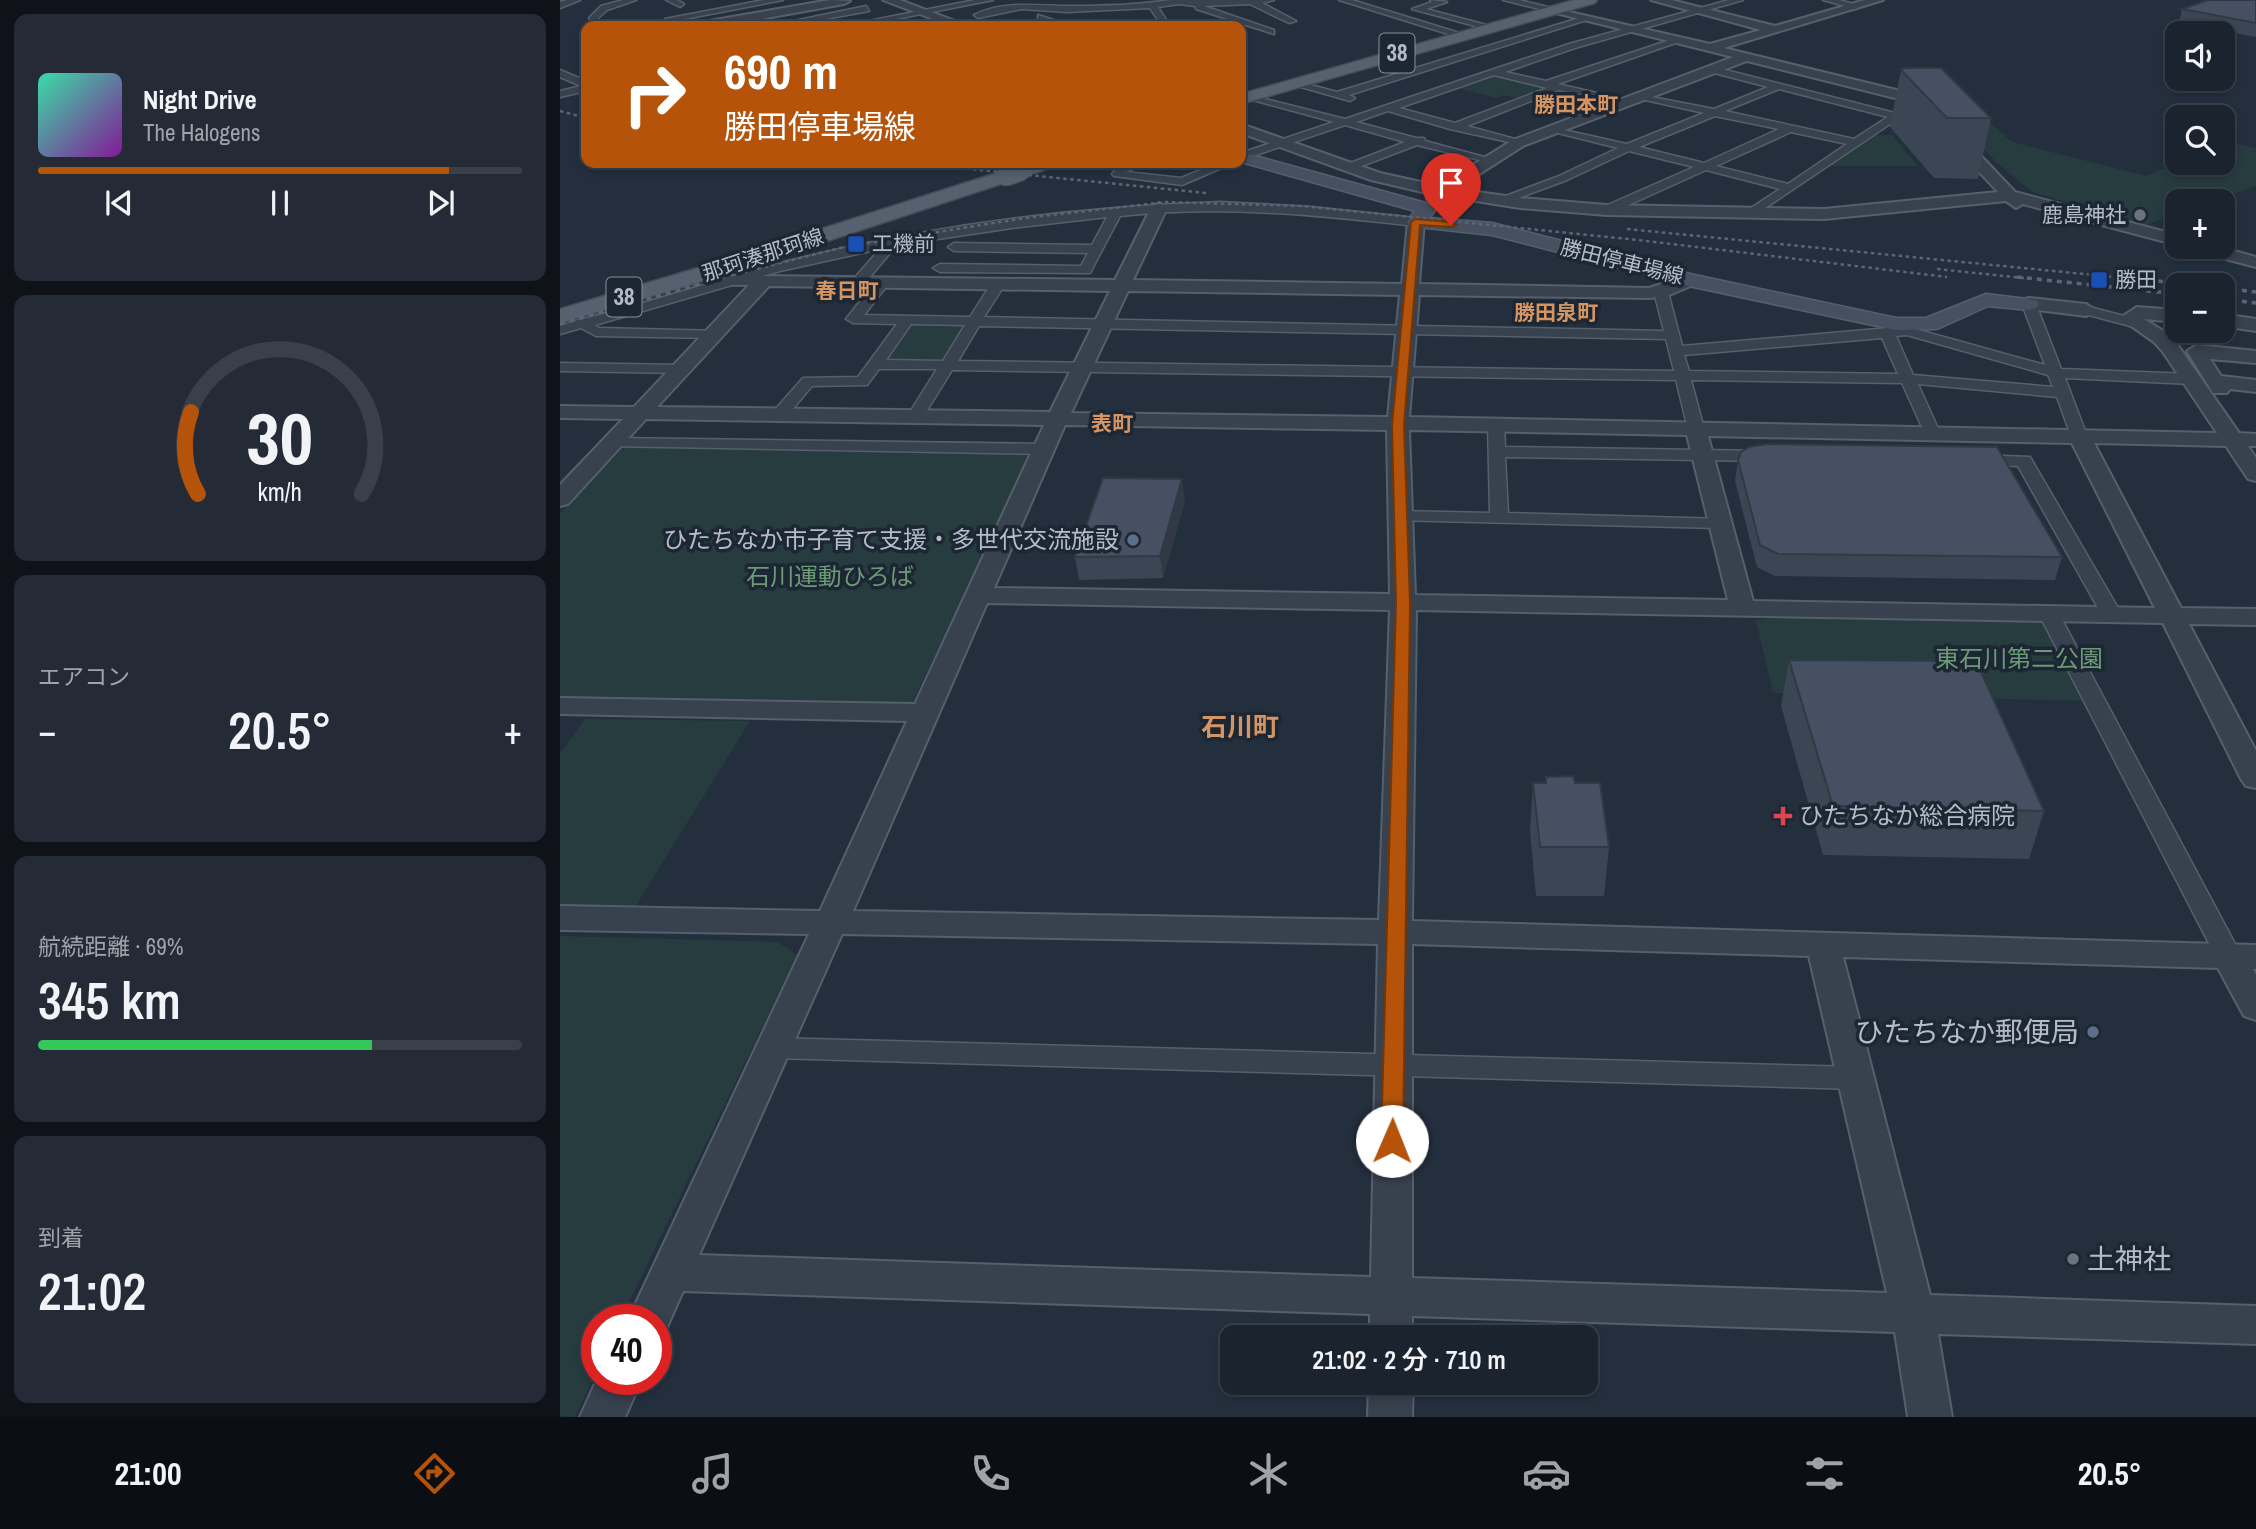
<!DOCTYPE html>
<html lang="ja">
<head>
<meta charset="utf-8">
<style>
	:root { --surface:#1b232e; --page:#242b36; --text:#f1f3f6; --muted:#a0a4aa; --line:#39404a; --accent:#b45309 }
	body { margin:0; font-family:"Archivo Narrow","Noto Sans JP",sans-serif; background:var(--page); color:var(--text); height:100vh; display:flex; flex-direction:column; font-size:26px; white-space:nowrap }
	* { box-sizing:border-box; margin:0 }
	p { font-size:23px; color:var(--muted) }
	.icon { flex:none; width:38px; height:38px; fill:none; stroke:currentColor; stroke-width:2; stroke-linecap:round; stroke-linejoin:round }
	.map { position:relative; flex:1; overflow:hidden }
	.panel { display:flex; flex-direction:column; gap:14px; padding:14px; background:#0f1319; width:560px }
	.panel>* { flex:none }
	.top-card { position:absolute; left:21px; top:21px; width:665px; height:147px; border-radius:14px; box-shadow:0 4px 10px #0003,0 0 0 2px var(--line); background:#b45309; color:#fff; overflow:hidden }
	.fabs { position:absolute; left:1605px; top:21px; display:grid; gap:14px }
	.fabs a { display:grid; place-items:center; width:70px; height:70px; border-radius:14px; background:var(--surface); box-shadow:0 4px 10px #0003,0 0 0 2px var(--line); font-size:35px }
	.speed { position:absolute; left:21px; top:1304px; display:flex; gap:14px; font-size:35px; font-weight:700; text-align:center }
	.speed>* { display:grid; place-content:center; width:91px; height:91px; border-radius:50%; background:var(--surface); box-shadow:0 4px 10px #0003,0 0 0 2px var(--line); line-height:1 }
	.speed .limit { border:10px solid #d22; background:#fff; color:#111 }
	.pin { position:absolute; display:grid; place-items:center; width:60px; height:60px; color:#fff; margin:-72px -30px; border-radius:50% 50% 50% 0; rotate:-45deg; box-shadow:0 0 7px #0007 }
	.pin .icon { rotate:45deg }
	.me { position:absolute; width:77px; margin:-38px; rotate:1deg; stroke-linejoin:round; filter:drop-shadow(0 0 5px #0008) }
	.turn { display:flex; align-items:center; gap:24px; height:147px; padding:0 28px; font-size:32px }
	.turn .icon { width:91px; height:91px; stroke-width:2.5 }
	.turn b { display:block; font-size:49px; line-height:60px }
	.big { font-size:52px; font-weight:600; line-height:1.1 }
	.panel .card { flex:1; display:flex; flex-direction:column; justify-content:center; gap:10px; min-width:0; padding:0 24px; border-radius:14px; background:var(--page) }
	.panel .dial { align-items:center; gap:0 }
	.dial svg { height:182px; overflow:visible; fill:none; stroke:var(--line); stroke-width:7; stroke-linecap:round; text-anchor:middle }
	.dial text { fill:var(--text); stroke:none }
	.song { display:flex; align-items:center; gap:21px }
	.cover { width:84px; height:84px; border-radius:10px; background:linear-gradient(135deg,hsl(160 70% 55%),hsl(290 70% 35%)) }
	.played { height:7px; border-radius:4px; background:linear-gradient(90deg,var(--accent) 85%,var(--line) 85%) }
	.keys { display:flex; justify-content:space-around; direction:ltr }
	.heat { display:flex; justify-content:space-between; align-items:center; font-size:38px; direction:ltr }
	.charge { height:10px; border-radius:5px; background:linear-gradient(90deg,#34c759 69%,var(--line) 0) }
	.trip { position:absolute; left:660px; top:1325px; width:378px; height:70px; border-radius:14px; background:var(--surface); box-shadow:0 4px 10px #0003,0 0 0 2px var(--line); font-weight:600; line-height:70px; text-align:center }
	.tabs { display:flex; height:112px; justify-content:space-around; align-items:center; background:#0b0e12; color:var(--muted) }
	.tabs .icon { width:49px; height:49px }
	.tabs .on { color:var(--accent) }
	.tabs b { font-size:32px; color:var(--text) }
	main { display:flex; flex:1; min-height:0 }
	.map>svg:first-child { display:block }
</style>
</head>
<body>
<main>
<section class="panel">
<div class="card">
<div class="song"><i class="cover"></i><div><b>Night Drive</b><p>The Halogens</p></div></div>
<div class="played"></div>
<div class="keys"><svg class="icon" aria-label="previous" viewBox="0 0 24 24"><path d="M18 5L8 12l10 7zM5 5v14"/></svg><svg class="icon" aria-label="pause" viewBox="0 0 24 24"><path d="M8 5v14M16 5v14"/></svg><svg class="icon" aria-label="next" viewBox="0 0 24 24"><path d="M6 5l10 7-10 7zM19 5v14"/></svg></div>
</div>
<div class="card dial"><svg viewBox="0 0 100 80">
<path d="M14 69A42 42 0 1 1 86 69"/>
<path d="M14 69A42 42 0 0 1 11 33" stroke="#b45309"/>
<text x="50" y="56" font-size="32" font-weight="700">30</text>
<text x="50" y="72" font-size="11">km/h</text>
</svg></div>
<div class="card"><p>エアコン</p>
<div class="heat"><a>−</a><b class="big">20.5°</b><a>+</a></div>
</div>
<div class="card"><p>航続距離 · 69%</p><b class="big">345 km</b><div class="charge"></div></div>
<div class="card"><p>到着</p><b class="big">21:02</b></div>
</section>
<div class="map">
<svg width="1696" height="1417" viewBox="0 0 1696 1417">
	<rect width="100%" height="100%" fill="#242f3e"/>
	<path fill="#263c3f" d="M934,74L991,89L961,99L943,95L936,98L893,87Z
		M1394,115L1427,120L1452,142L1586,176L1617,163H1662L1663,144L1668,142L1696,148V186L1653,201H1617V214L1585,225L1472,192L1435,161Z
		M1317,135H1332L1358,166H1269Z
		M347,320L416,322L389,365L315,364Z
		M72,446L462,453L472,460L350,706L0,700V513L62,449Z
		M1236,615L1480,619L1490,621L1528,701L1213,693L1196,620Z
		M25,719L190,721L75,907L0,906V754Z
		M0,936L218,942L237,955L61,1319L37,1320V1371L15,1417L0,1416Z"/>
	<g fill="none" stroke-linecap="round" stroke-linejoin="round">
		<g stroke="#565f6c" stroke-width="3">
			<path id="minor" d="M7,0H20L0,8V2Z
				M63,0H76L47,10L38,18L39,24H33L29,18L41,6Z
				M106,0H117L124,4L120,7Z
				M204,0H223L109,22L105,19Z
				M415,0H433L300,26H283Z
				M610,0H714L702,3L736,21L729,23L690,4L644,6L714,30V34L636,9L635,6L619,4L598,7L610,26H579L583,23H600L590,8L507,12L462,9L418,18L414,15C442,0 480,6 511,6C544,6 577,5 610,0Z
				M779,0H792L906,35L898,37Z
				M870,0L887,2L866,9L934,27L930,30L852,9L872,2Z
				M943,0H959L1000,10L996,13Z
				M1169,0H1183L1015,48L945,72L986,81L1116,38L1124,40L998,84L1067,100V104L999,90L907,126L962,141V145L890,129L828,111L796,122L856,138H864L865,141L932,159V163L857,145L791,170H783V166L845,142L785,125L681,160V153L774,122L685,98V94L785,119L1009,44ZM934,75L987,88L895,123L839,108Z
				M1263,0H1279L1300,6L1296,9Z
				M306,6L309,11L227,26H210Z
				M478,15L512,26H500L478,19Z
				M1026,16L1033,18L789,95L795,98L790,101L727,83L732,80L777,92Z
				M21,44H26V50L21,48Z
				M1150,66L1335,113L1352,101L1361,103L1192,217L1188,216V210L1220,189L1146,170L1051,213H1043V207L1134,167L1069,151L1007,180L945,203L935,200L999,176L1058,148L990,131V127L1067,144L1144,113L1076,98V94L1154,109L1208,87L1147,71V67ZM1219,89L1328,117L1294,139L1165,111ZM1155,116L1219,129L1144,163L1079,147ZM1231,132L1287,144L1228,184L1156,166Z
				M0,70L26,81V91L0,97V91L21,86L0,77Z
				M569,163H586L566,172L621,178L658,163H673L622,185L554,176L552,174L558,167Z
				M661,202L750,207L856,218L862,222L856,226C757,215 659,205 560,216L530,273L380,272L373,268L380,264L521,266L528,253L394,251L388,247L394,243L532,245L547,217L452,228L337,245L303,285L298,286L291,282L320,249L220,271L35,325L39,328L160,331L162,334L160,337L155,338L36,336L21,328L0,334V326L18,320C84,305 148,282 213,265C358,227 511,207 661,202Z
				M322,279L329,283L304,315L410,317L433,281L438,280L445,284L424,317L1104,331L1094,292L1101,288L1108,292L1122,346L1340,327L1342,322H1352L1355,329L1485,365L1462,304L1469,300L1476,304L1501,369L1631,374L1639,379L1631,384L1505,378L1527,436L1519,441L1511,436L1497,397L1358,384L1380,433L1378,436H1366L1342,383L1131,380L1144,429L1136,434L1128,429L1116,380L392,370L361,420L355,422L347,417L377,369H319L307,385L252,386L225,418H213L211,415L213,412L243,378L298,377L337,324L293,323L286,319L317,280ZM351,324L405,325L383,361L326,360ZM419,326L1106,339L1114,371L398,361ZM1347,335L1488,375L1493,387L1353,375L1336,336ZM1322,338L1338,374L1129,371L1124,355Z
				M1526,306L1579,320L1581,323L1574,327L1521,313L1519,310Z
				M0,363L122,365L129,369L122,373L0,371Z
				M936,420L944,425L945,447L1205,451L1213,456L1205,461L945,457L948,513L1165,519L1168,523L1159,528L833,520L830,516L833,512L839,511L930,513L928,425Z
				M53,438L485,444L493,449L485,454L47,446L45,443Z
				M1416,455L1470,457L1562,615L1559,619L1552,621L1542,615L1458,466L1410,464L1408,460L1410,456Z
				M1489,608L1499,614L1682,957L1678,964L1669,966L1660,964L1656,957L1479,614Z
				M214,1038L1295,1067L1305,1070L1309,1078L1305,1086L1295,1089L214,1058L204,1055L200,1048L204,1041Z"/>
		</g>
		<g stroke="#565f6c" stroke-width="4">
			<path id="tertiary" d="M270,0L290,1L284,4L162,26H137L143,22Z
				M323,0H340L408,26H391Z
				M1091,0H1111L1215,26L1305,0H1323L1164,48L1365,97L1455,192L1617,235V245L1463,204L1456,208L1446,201L1264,219L1047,215L960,208L885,196L881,202L875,204L867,199L871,194L811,180L681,133V124L820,173L879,186L953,140L1173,57L992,12V8L1150,44L1201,30ZM1187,61L1355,103L1438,192L1264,209L1047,205L960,198L896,189L963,146Z
				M599,203L607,208L573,280L842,284L848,222L856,217L864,222L859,284L1089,288L1129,275L1138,280L1135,284L1107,296L1089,298L859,295L849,417L1657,433L1603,352L1594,342L1560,318L1577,307L1617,310V322L1584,319L1608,334L1617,344L1679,433L1696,434V446H1688L1696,458V481L1688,479L1666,446L1534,443L1621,608L1696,609V625L1629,624L1696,751V788L1686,786L1681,779L1603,623L856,610L852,921L1696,945V969H1693L1696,975V1020L1684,1016L1658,968L1283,957L1370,1295L1696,1306V1344L1378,1334L1392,1417H1348L1335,1332L852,1316V1337H810V1314L123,1291L104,1334L96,1337V1320H68L249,934L0,930V906L260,911L347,721L0,714V698L355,704L484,425L86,419L8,504L0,506V485L63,419L0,418V406L74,407L189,285L128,284L122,283L119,279L122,275L555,280L591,208ZM209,286L550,291L490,412L97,407ZM568,291L840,295L828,417L511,413ZM505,425L827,430L830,594L434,588ZM849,430L1127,435L1168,600L855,595ZM1148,436L1512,443L1595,608L1193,601ZM427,603L830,610L819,920L293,911ZM282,934L818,944L811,1277L139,1255ZM852,944L1249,956L1327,1293L852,1278Z
				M1632,247H1660L1696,257V267L1635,251Z
				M1469,298L1526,304L1535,310L1526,316L1462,308L1460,304L1462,300Z
				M1662,314L1696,319V331L1662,326Z
				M1637,345L1696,351V363L1650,359L1661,376L1696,380V392L1670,389L1667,393H1653L1627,351Z
				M37,1379H82L65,1417H20Z
				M809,1382H853L852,1417H808Z"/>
		</g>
		<g stroke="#565f6c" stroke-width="3">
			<path id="secondary" d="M681,152L873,205L876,209L869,218L932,223L1130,274L1336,318H1366L1426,294L1476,300L1479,304L1476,308L1469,310L1428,306L1377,329L1336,330L1129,286L932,235L849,226L847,222L855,211L681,162Z"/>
		</g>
		<g stroke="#414a57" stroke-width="3">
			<path id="primary" d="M1014,0H1037L1035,3L681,104V94Z
				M466,163H494C487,171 467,177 455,174L452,170L455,166Z
				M446,170L456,176L453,180L167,274L0,323V309L151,264Z"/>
		</g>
		<use href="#minor" fill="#38414e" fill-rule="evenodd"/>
		<use href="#tertiary" fill="#38414e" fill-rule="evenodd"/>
		<use href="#secondary" fill="#465061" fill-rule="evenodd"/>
		<use href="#primary" fill="#56606e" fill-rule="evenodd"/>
		<path stroke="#5a6575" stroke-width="2.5" stroke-dasharray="3.5 3.5" stroke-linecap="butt" d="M0,111L26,118
			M350,163L646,193
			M1067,229L1575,279
			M1377,269L1473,279
			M157,279L284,247L465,218L606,202L742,206L1078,240L1387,277"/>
		<path stroke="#5a6575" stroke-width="3.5" stroke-dasharray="5 5" stroke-linecap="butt" d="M1457,277L1617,294
			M1558,277L1636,285
			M1662,288L1696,292
			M1662,299L1696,303
			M0,324L164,277"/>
		<g stroke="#414a57" stroke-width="22" stroke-linecap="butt">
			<path id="primary-bridge" d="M446,176L462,170"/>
		</g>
		<use href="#primary-bridge" stroke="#56606e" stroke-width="20"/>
	</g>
	<path fill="#3b4654" d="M1696,0V37L1619,23L1622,9Z
		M1341,70L1431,118L1418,179L1374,178L1330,127Z
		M1178,460L1502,557L1495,580L1215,576L1197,567L1175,481Z
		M625,501L603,578L519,580L515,557Z
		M1229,660L1484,811L1469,859L1263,855L1221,706Z
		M973,783H1015L1049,847L1044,896H976L970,831Z"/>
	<path fill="#303945" d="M622,479L625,501L603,578L600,556Z"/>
	<path fill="#455162" stroke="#303945" stroke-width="2" d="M1648,0H1696V23L1622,9Z
		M1345,68H1381L1431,118H1387L1341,70Z
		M1207,444L1437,447L1502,557L1218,554L1200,545L1178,460L1181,452L1189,447Z
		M543,478L622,479L600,556L515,557Z
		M1229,660L1416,661L1484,811L1273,806Z
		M1013,776L1015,783H1040L1049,847H980L973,783H986V777Z"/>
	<path fill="#b45309" stroke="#753606" stroke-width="2" d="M856,219L891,222L896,225L891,227L860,225L844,425L850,603L843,1141L840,1147L832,1150L825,1147L821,1141L836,603L832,425L851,222Z"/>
	<g fill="#6b7280" stroke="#1d2633" stroke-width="2.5">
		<circle cx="1580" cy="215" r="7"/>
		<circle cx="1513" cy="1259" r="7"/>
	</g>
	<g fill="#1a4fb4" stroke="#1d2633" stroke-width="2.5">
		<rect x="287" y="235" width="18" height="18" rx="3.5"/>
		<rect x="1530" y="271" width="18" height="18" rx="3.5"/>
	</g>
	<g fill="#5c6f8a" stroke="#1d2633" stroke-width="2.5">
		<circle cx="573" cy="540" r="7"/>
		<circle cx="1533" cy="1032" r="7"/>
	</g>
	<path fill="#e0444e" stroke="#1d2633" stroke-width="2.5" d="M1219.5 805.5h7v7h7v7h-7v7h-7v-7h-7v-7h7z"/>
	<g text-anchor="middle" stroke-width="7" stroke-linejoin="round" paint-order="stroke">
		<g font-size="21" font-weight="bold" fill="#d59563" stroke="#1d2633">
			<text x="1016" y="112">勝田本町</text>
			<text x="287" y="298">春日町</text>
			<text x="996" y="320">勝田泉町</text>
			<text x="552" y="431">表町</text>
		</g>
		<g font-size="21" fill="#b4bcc9" stroke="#1d2633" text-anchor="start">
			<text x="1566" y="222" text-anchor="end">鹿島神社</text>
			<text x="312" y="251">工機前</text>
			<text x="1555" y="287">勝田</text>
		</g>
		<g font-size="21" fill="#b4bcc9" stroke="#1d2633">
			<text transform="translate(203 255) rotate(-18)" y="7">那珂湊那珂線</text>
			<text transform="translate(1062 262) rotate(14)" y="7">勝田停車場線</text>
		</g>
		<g fill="#1d2633" stroke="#878f9c" stroke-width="2">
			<rect x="819.5" y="33.5" width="35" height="39" rx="5"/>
			<rect x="46.5" y="277.5" width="35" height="39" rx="5"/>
		</g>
		<g font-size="23" font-weight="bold" fill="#b4bcc9">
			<text x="837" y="61">38</text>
			<text x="64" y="305">38</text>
		</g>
		<g font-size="24" fill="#b4bcc9" stroke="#1d2633" text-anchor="end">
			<text x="559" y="548">ひたちなか市子育て支援・多世代交流施設</text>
			<text x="1239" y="824" text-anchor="start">ひたちなか総合病院</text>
		</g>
		<g font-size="24" fill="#6b9a76" stroke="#1d2633">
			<text x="270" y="585">石川運動ひろば</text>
			<text x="1459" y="667">東石川第二公園</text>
		</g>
		<g font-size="26" font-weight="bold" fill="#d59563" stroke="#1d2633">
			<text x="680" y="736">石川町</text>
		</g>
		<g font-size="28" fill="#b4bcc9" stroke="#1d2633" text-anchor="end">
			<text x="1519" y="1042">ひたちなか郵便局</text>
			<text x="1527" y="1269" text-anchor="start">土神社</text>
		</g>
	</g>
</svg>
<div class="fabs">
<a><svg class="icon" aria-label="sound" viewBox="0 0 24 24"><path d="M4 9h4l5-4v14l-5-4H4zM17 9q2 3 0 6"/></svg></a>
<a><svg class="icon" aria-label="search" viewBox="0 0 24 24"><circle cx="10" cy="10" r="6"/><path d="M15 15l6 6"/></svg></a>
<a>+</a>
<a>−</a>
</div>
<div class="speed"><div class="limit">40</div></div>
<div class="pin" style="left:891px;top:225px;background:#d93025"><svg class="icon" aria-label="arrive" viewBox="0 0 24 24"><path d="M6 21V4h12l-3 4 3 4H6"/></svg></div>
<svg class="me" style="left:832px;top:1141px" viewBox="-20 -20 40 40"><circle r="19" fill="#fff"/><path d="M0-13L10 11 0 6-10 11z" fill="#b45309"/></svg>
<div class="trip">21:02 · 2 分 · 710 m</div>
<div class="top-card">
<div class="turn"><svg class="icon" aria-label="right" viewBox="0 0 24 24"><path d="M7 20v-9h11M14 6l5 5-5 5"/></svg><div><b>690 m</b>勝田停車場線</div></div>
</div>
</div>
</main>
<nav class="tabs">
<b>21:00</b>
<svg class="icon on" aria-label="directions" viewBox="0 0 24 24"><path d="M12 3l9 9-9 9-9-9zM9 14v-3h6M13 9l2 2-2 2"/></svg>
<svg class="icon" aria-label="music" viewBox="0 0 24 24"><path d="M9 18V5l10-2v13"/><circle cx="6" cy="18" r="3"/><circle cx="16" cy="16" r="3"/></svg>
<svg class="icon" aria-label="phone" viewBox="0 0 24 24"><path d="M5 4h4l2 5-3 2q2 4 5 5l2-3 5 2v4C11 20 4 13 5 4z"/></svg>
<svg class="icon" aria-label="climate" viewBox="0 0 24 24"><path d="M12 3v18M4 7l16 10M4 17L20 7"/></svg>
<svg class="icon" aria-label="car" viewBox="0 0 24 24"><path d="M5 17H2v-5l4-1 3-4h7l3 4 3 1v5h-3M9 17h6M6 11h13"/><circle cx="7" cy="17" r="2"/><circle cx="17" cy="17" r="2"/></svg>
<svg class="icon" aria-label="filters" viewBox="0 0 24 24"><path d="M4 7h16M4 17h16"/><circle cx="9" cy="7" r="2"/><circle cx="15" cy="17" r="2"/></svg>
<b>20.5°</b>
</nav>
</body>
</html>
